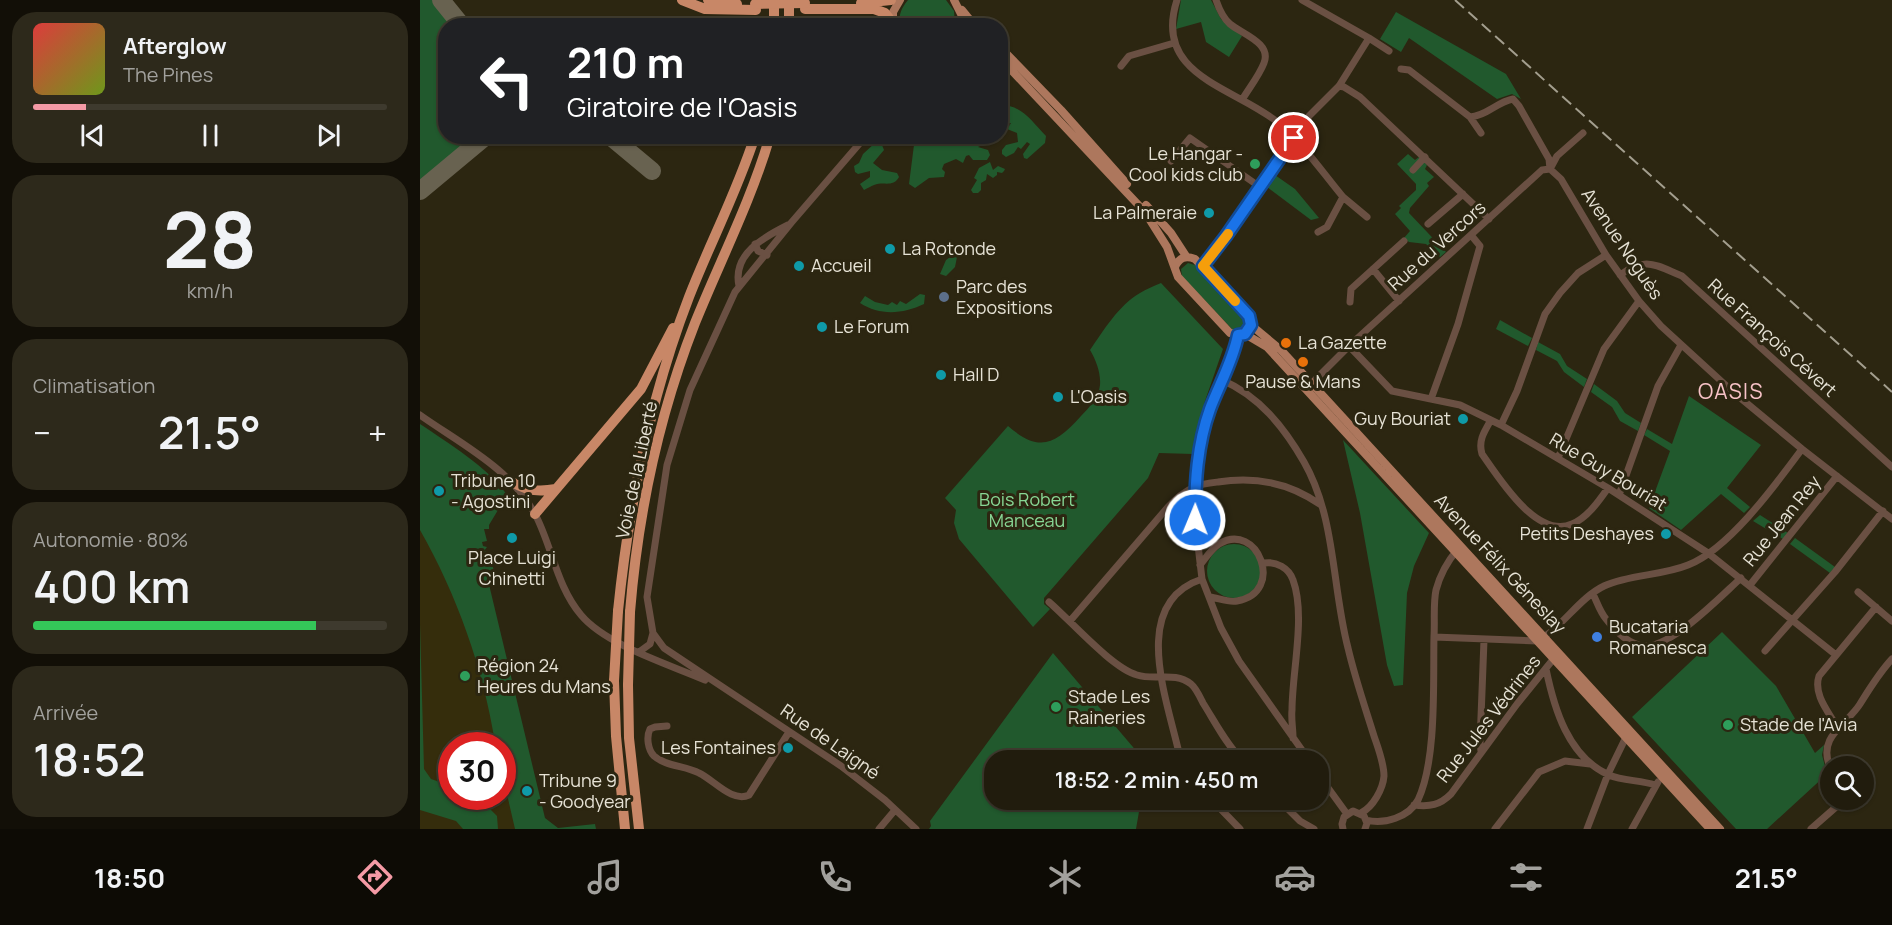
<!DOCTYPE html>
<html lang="fr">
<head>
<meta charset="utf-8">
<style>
	:root { --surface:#211c0d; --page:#2d291b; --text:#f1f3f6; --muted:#a2a19d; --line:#3e3a2e; --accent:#f49aa5 }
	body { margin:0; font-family:Manrope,sans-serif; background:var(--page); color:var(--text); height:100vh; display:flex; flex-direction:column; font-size:22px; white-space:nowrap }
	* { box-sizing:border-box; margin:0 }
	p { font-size:20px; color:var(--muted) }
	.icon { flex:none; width:33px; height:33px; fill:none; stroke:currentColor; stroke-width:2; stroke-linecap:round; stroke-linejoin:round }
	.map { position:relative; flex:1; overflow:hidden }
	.side { display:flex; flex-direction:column; gap:12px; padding:12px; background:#120f07; width:420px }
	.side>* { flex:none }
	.banner { position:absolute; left:18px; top:18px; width:570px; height:126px; border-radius:24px; box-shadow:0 2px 4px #0004,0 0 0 2px var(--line); background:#202124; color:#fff; overflow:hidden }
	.tools { position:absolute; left:1400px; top:756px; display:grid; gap:12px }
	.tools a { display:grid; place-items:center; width:54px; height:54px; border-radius:50%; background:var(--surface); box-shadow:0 2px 4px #0004,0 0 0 2px var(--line); font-size:30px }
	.speed { position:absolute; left:18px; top:732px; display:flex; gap:12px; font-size:30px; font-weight:700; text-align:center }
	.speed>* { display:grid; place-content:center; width:78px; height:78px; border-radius:50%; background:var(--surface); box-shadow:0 2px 4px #0004,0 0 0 2px var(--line); line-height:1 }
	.speed .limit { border:9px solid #d22; background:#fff; color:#111 }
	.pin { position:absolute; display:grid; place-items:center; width:51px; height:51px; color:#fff; margin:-26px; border:3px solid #fff; border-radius:50%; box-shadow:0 2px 6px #0007 }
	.me { position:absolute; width:66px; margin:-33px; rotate:1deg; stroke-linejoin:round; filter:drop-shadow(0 0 4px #0008) }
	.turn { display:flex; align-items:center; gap:21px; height:126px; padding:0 30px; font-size:27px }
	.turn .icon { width:78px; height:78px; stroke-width:2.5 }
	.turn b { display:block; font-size:42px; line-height:51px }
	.big { font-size:45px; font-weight:600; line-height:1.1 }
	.side .tile { flex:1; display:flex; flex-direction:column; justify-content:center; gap:9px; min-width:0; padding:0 21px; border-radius:24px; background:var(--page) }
	.side .dial { align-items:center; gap:0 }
	.dial b { font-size:78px; line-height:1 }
	.song { display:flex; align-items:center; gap:18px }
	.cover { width:72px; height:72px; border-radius:9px; background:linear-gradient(135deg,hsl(0 70% 55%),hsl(80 70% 35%)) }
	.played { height:6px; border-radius:3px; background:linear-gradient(90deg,var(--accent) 15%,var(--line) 15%) }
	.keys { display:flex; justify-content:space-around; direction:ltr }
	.heat { display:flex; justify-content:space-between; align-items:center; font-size:33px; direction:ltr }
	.charge { height:9px; border-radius:4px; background:linear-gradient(90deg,#34c759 80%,var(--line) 0) }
	.trip { position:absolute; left:564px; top:750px; width:345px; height:60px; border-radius:24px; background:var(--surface); box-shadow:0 2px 4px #0004,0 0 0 2px var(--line); font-weight:600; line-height:60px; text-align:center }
	.menu { display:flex; height:96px; justify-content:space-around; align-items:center; background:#0d0b05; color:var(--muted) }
	.menu .icon { width:42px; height:42px }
	.menu .current { color:var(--accent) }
	.menu b { font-size:27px; color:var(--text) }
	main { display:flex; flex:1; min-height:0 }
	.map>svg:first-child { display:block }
</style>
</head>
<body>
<main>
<section class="side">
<div class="tile">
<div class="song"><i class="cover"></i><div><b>Afterglow</b><p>The Pines</p></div></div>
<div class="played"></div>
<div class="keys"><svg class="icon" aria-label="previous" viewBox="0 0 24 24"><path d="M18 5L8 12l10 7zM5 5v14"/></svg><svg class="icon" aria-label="pause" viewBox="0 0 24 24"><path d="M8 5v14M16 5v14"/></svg><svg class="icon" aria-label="next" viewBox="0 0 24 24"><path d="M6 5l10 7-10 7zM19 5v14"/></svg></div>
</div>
<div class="tile dial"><b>28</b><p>km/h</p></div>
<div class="tile"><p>Climatisation</p>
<div class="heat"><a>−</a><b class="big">21.5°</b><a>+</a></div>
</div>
<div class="tile"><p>Autonomie · 80%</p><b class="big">400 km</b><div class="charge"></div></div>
<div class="tile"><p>Arrivée</p><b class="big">18:52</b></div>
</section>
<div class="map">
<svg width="1472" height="829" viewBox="0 0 1472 829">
	<rect width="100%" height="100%" fill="#2c2611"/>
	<path fill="#21592d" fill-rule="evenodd" d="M0,0H13L34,25L26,26V136L57,137L0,183Z
		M488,0H526L534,11L535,25H479C479,15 481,8 488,0Z
		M761,0H791L801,19L822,36L809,57L786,42L781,22L756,29Z
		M976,12L1086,74L1101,99L1092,94L1077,99L989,38L981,52L960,39Z
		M444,16L458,19L464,24V25H378V17Z
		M581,105C602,105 612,122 626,136L625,143L607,159L604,158L603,154L610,144L607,142L601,149L598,147L594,153L586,157L582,154V150L586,145L598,142L597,133L587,129L591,123L581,124Z
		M552,136L568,138V142L558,147L568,150L570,155L567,160H553L549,155L546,156L543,163L536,159L524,164L522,169L525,172L524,177L509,178L495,188L489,184L495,137Z
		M456,142L462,145L464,150L453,163L462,170L477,173L479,177C473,188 464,181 454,185C451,186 448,188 444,190L440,184L450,177V171L438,174L435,172L434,166L439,163L443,154Z
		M988,154L995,160L999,157L1007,165L1005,169L1014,177L1007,183L1009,186L990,208L989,213L1026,252L1020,257L1006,244L989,242L984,238L990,231L975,214L981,208L979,206L996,190V184L977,164Z
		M570,162L573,170L578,166L585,169L584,171L582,173L577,172V175L573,178L567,174L566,180L561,183V190L558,193H553L551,190L557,180L554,178L559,168Z
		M855,175L875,189L899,218L891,220L847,187Z
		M533,255L537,257L535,267L526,276L520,274L526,260Z
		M768,263L775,265L826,317L827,320L825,328L820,331L812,329L762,276L761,269Z
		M741,283L803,349L785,401L773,454L739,453L728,478L624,598V604L630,609L613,627L539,539L534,523L536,510L525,498L588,426C619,453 635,445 661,416C669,408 679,397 680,385C681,373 676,360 670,350C684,330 698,306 720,293C726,289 734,286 741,283Z
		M500,294L505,295L504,304C483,314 460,316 440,303L445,296L455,302L468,305L472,302L477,305L480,301L486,304Z
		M1080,320L1112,338L1108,346L1076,329Z
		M1118,342L1140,354L1147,366L1167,379L1164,387L1144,372L1137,361L1116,350Z
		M1174,384L1197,401L1205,413L1221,423L1218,431L1200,421L1192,407L1171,392Z
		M1269,396L1341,445L1307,488L1330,507L1324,513L1301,494L1261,530L1229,508L1250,451L1224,435L1227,429L1252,444Z
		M0,424C28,443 68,467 87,495L69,525V529H64L67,541L62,542L63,546L67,547L64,551L68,552L65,554L69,557L66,559L67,564L72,563L77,585L71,586L70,573L66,572L125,818L138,828L175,824L176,829H0ZM32,746H82V796H32Z
		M923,440L1009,533L994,566L987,593L983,685L974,686L967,665L940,513Z
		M1340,515L1368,533L1363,539L1333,521Z
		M1375,538L1415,567L1410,573L1370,544Z
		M787 571a27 27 0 1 1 54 0a27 27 0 1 1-54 0Z
		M1302,632L1356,686L1395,753L1404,745L1402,755L1407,774L1347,829H1316L1212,717Z
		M633,653L724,760H574V800H721L716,829H509L511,826L510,821Z"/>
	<path fill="#352d0c" d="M0,530C37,595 63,668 75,742L76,745L32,746L31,786L11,779L4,769L0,624Z
		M83,777L95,829H78L77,816L58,797L82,796Z
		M0,810L36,821L43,829H0Z"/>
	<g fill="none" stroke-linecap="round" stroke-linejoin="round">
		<path stroke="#686250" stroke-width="18" d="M21,0L42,26
			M190,136L232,171
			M0,191L66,136"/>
		<path stroke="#6a5043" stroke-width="7" d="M757,0C732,77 816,87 860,124C884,145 903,173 923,197L907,227L898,232
			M796,0C799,9 803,18 810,24C822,34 852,43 844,63C839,76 829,88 822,100
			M949,38L969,51
			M701,66L709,56L754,43
			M981,69L989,70L1050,117C1066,116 1077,102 1093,99L1099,106L1129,159L1130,169
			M919,86L924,87L940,97L1069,219
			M1050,117L1061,133
			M446,136L371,223L315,292L270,390L247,465L227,597L233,633L244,648L421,766L465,800L496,829
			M751,161L770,138L840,187
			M1130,169L1141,179L1186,255L1219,301L1241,326L1312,391L1382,449L1472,519
			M993,170L1005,157
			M923,197L947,217
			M1008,224L1043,194
			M335,244L338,251L347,255
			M783,265L806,236L889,116L919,86L949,38L882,0
			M953,269L979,301
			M1200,275C1226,256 1235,265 1262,276L1472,467
			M319,286C312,254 344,237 368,225
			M930,302L931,289L984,241
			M818,335L816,347L789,411L780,444L776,478L775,520L782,579L801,628L819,661L889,760
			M929,346L972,391L1040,405L1081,425L1188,488L1288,553L1416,655
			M802,380C839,396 864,427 884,462C916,518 912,588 928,648C935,678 945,707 954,736C958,748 964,763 964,776C963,789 953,807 941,813
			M889,386L929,346L1122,170L1130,169L1137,156L1163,133
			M1011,399L1038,324L1060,246L1051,235
			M0,415C41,444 92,469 116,516C132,547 137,587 161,615C186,645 248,664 285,680
			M1071,420C1064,432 1058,441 1062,454C1079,478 1117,540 1152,524C1167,518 1179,501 1188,488
			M1081,425L1097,391L1125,314L1140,293L1158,273L1186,255
			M1138,458L1184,349L1219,301
			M1199,495L1238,386L1261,345
			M844,563C856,561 869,568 873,580C886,615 872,672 872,710C871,719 873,728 873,738
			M780,565C786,558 791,549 799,544C838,520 866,593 817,601C809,603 798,598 790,597
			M1330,585L1417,476
			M1438,592L1472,621
			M1173,594C1177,602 1180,612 1186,619C1195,631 1211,647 1227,646C1255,644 1300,597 1321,578
			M629,602C651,621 692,668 717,675C736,681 754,671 771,684C776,688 780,697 783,703C795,722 806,744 822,760
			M650,621L748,507C756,499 764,491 775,487C781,484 790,483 798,482C835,476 870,483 901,505
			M1014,637L1117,641C1141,629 1159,598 1184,586C1210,574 1241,576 1268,565C1309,549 1356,484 1382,449
			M1345,651L1415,572L1463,511
			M219,652L230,644L233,633
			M1126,669C1134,708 1148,757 1189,775C1203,781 1220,780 1235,785
			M247,726L235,727L230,729C226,737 228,750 234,756C245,766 266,766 279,773C294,780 312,803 329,795L369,732
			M1417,727C1408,711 1393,694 1399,676L1456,607
			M1061,751L1060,743L1064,640
			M763,760L759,753C747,699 709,603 782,579
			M1410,767C1397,736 1427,725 1440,704C1450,688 1459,673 1472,659
			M898,774L927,814
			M792,800L820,829
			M859,800L880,821L894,829
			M994,805C1010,807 1020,805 1031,794L1097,704L1135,657
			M946,820C964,825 989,817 998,800C1017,760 1013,681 1014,636C1015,622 1013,604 1016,590C1020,575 1027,562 1037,550
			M459,829L475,810
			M923,829L922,824L924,817L933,811L944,816L947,823L945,829
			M1075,829L1119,772L1145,761L1170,764
			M1167,829L1188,774L1207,735
			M1212,829L1238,782
			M1391,829L1424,800"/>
		<path stroke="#ad775d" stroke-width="8" d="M534,0L542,16V26
			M542,10L555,26
			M473,25V12L480,0
			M580,47L641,110L707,184
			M580,58L725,212L747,247L758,277L810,333L825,334
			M726,205L751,233L766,256
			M755,267C759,258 765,255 775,259L829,316L831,321L830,328
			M831,325L861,350L1300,829
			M825,334L847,347L1290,829"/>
		<path stroke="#c88767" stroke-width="10" d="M262,0L285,9L336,10
			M288,0L317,4
			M354,0V26
			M441,3L471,0
			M385,9H454L465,13L472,22
			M369,26V0
			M94,483C109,491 119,492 136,489
			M115,514L221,389L253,328
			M198,611C209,503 230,398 269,297C290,243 317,192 335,136
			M210,612C218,513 239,415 275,323C300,261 331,201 350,136
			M194,681L196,736L205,829
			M208,685L209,738L219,829"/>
		<path stroke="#a39e8e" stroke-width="2" stroke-dasharray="12 6" stroke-linecap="butt" d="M1035,0L1472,392"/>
		<path stroke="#c88767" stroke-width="10" d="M335,4L385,3
			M194,681L198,611
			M208,685L210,612"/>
	</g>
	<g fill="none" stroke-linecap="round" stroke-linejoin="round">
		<g stroke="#114b97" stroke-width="15">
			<path id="route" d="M775,520C775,483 777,445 790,409C799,385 813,361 818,335L825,334L831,325L829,316L783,266L806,236L874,138"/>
		</g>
		<use href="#route" stroke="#1a73e8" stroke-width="10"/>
		<path stroke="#f59e0b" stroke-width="10" d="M808,234L783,266L815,301"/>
	</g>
	<g fill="#2e9e5b" stroke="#2c2611" stroke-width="2">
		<circle cx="835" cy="164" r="6"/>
		<circle cx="45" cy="676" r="6"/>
		<circle cx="636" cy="707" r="6"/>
		<circle cx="1308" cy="725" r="6"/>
	</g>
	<g fill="#0f9aa8" stroke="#2c2611" stroke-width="2">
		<circle cx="789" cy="213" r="6"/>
		<circle cx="470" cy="249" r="6"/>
		<circle cx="379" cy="266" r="6"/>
		<circle cx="402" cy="327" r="6"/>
		<circle cx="521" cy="375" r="6"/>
		<circle cx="638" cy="397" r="6"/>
		<circle cx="1043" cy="419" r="6"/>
		<circle cx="19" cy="491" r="6"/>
		<circle cx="1246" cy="534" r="6"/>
		<circle cx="92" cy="538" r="6"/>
		<circle cx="368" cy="748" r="6"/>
		<circle cx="107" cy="791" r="6"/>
	</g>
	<circle fill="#5c6f8a" stroke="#2c2611" stroke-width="2" cx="524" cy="297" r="6"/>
	<g fill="#e8710a" stroke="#2c2611" stroke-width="2">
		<circle cx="866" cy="343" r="6"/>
		<circle cx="883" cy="362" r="6"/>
	</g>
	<circle fill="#3f7fe0" stroke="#2c2611" stroke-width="2" cx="1177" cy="637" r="6"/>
	<g text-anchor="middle" stroke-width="6" stroke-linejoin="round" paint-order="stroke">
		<g font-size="18" fill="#e6e2d5" stroke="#2c2611" text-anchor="start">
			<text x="823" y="160" text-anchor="end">Le Hangar -<tspan x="823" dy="21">Cool kids club</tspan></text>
			<text x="777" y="219" text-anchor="end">La Palmeraie</text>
			<text x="482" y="255">La Rotonde</text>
			<text x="391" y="272">Accueil</text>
			<text x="536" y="293">Parc des<tspan x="536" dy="21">Expositions</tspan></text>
			<text x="414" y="333">Le Forum</text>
			<text x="878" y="349">La Gazette</text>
			<text x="533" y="381">Hall D</text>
			<text x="883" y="388" text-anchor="middle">Pause &amp; Mans</text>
			<text x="650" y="403">L'Oasis</text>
			<text x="1031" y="425" text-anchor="end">Guy Bouriat</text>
			<text x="31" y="487">Tribune 10<tspan x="31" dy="21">- Agostini</tspan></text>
			<text x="1234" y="540" text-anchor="end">Petits Deshayes</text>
			<text x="92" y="564" text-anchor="middle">Place Luigi<tspan x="92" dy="21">Chinetti</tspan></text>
			<text x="1189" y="633">Bucataria<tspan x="1189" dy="21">Romanesca</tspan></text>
			<text x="57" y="672">Région 24<tspan x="57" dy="21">Heures du Mans</tspan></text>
			<text x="648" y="703">Stade Les<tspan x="648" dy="21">Raineries</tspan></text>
			<text x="1320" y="731">Stade de l'Avia</text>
			<text x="356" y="754" text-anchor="end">Les Fontaines</text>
			<text x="119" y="787">Tribune 9<tspan x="119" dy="21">- Goodyear</tspan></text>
		</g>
		<g font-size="18" fill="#e6e2d5" stroke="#2c2611">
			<text transform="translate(1202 244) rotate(56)" y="6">Avenue Noguès</text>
			<text transform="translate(1017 246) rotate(-42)" y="6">Rue du Vercors</text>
			<text transform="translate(1352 338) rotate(42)" y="6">Rue François Cévert</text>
			<text transform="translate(217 470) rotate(-78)" y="6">Voie de la Liberté</text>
			<text transform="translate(1188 472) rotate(31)" y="6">Rue Guy Bouriat</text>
			<text transform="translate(1362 521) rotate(-51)" y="6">Rue Jean Rey</text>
			<text transform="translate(1080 564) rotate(47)" y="6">Avenue Félix Géneslay</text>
			<text transform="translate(1069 719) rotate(-52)" y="6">Rue Jules Védrines</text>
			<text transform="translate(410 742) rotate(35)" y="6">Rue de Laigné</text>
		</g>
		<g font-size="18" fill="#87d794" stroke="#2c2611">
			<text x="607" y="506">Bois Robert<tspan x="607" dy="21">Manceau</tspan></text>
		</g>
		<g font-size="21" letter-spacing="1.5" fill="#f8c3c8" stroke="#2c2611">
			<text x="1311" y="399">OASIS</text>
		</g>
	</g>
</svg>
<div class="tools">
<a><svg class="icon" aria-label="search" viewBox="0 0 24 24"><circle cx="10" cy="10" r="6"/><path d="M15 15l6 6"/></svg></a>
</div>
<div class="speed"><div class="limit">30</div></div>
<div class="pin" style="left:874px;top:138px;background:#d93025"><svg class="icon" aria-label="arrive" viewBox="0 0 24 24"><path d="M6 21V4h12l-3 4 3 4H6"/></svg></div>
<svg class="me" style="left:775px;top:520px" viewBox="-20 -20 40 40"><circle r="17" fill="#1a73e8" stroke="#fff" stroke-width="3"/><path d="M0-11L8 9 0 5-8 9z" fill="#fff"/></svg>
<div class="trip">18:52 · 2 min · 450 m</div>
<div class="banner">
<div class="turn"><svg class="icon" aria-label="left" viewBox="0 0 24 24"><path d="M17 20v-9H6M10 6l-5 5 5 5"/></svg><div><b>210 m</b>Giratoire de l'Oasis</div></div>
</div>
</div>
</main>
<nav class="menu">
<b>18:50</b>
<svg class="icon current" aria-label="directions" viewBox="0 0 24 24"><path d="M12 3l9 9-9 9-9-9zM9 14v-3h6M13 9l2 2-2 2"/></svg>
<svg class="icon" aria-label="music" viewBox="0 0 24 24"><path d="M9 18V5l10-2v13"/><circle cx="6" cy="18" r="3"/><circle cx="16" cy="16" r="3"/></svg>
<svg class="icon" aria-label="phone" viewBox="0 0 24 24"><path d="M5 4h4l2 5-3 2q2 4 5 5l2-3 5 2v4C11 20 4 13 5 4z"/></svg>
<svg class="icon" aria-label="climate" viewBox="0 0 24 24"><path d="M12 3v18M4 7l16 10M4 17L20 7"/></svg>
<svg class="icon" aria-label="car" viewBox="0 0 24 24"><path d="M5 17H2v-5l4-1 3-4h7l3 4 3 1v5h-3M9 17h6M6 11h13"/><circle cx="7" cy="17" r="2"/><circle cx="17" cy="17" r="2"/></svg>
<svg class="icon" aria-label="filters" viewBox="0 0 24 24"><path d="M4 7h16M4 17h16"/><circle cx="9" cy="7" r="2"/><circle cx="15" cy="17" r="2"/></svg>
<b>21.5°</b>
</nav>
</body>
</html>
